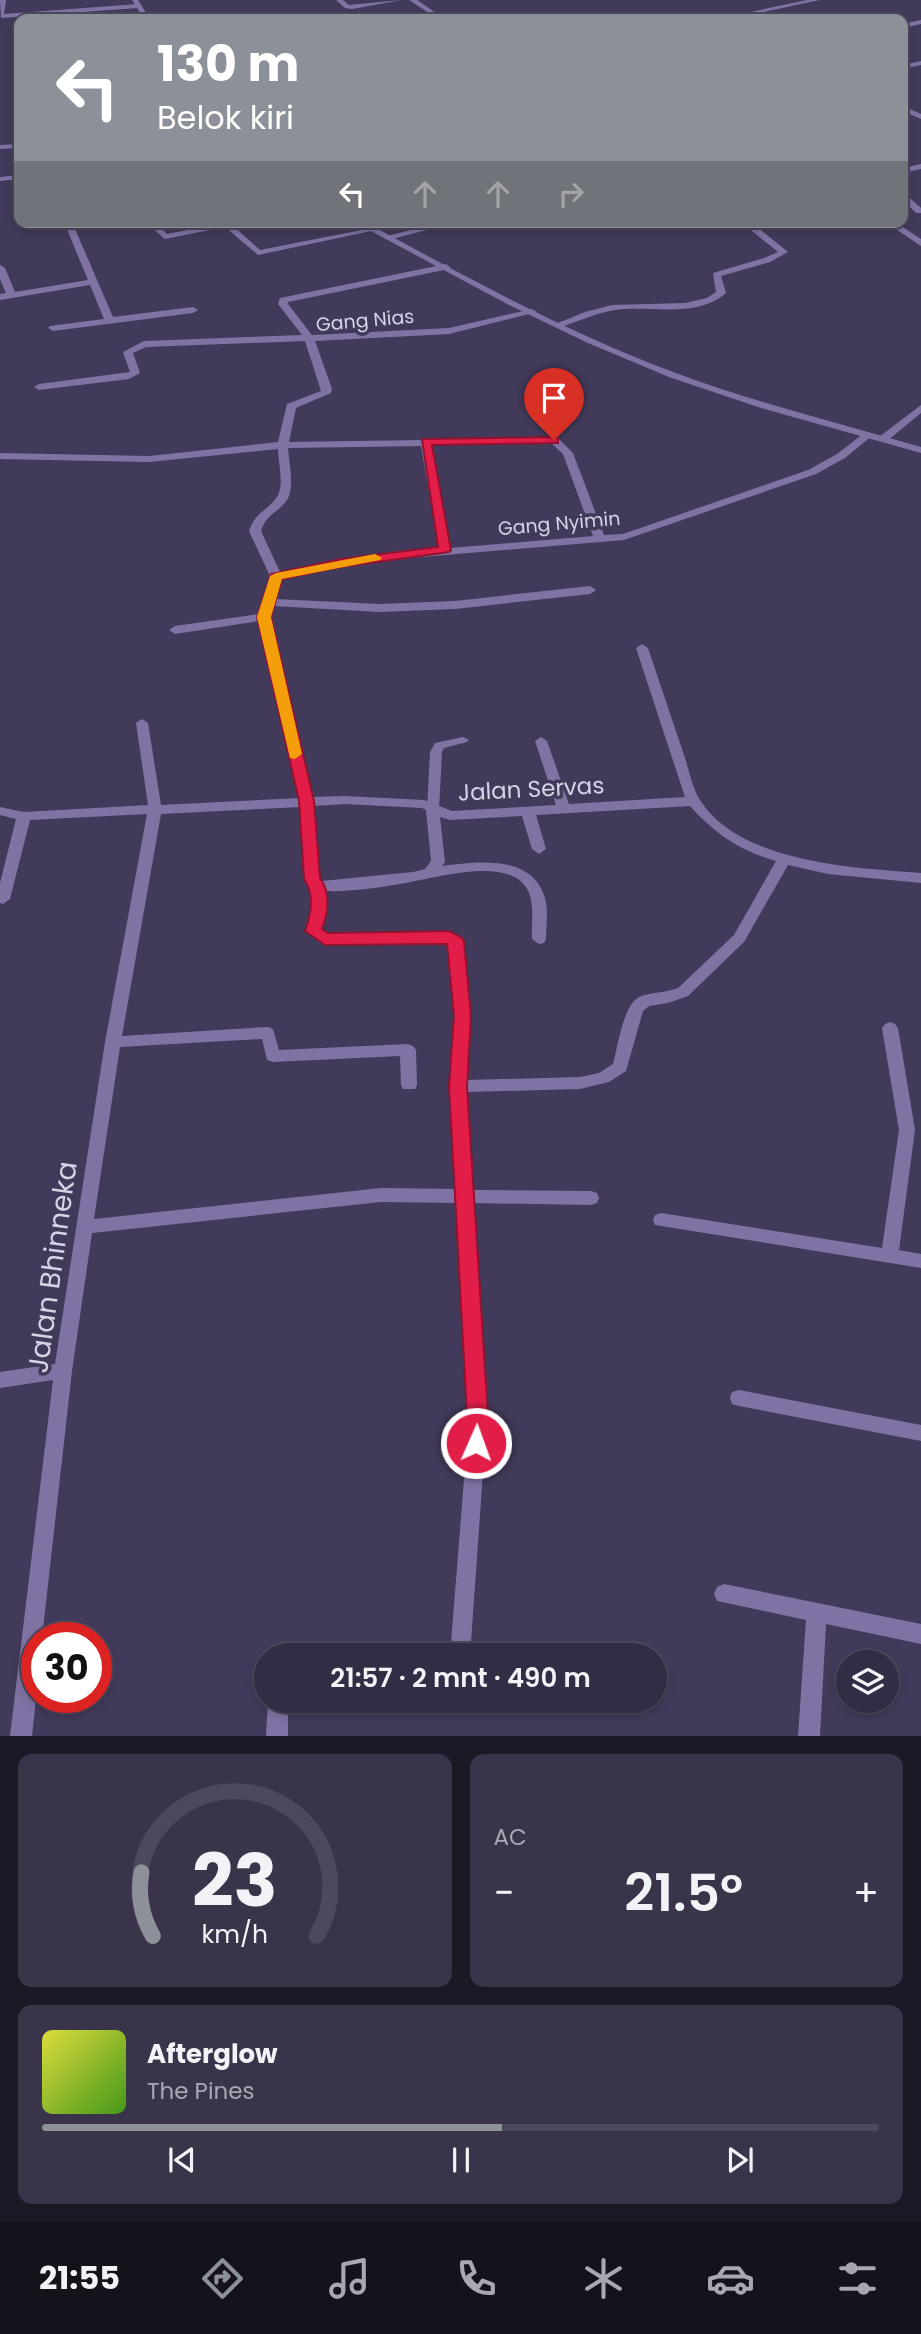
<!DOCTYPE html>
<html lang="id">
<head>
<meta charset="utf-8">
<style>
	:root { --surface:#322c44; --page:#3a344b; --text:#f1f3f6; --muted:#a8a7b2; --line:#4d485d; --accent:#8c9099 }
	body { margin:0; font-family:Poppins,sans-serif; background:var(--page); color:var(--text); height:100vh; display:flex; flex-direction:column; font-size:26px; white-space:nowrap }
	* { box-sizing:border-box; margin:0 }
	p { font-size:23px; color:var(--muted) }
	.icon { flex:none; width:38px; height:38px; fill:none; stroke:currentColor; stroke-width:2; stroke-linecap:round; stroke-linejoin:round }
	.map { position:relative; height:1736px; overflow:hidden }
	.side { display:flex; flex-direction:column; gap:18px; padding:18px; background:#1c1825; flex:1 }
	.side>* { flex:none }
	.guide { position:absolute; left:14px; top:14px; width:894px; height:214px; border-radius:14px; box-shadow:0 4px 10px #0003,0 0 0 2px var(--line); background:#8c9099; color:#fff; overflow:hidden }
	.controls { position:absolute; left:836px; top:1650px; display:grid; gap:14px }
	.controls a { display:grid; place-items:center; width:63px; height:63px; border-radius:50%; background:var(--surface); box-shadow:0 4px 10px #0003,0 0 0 2px var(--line); font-size:35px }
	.speed { position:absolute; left:21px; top:1622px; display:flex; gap:14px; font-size:35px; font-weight:700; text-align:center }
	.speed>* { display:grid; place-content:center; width:91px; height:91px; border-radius:50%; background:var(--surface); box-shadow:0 4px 10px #0003,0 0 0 2px var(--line); line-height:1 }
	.speed .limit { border:10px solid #d22; background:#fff; color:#111 }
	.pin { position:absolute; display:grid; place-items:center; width:60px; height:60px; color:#fff; margin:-72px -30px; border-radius:50% 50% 50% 0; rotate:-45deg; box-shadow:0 0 7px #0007 }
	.pin .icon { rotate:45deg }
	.me { position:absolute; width:77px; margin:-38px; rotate:2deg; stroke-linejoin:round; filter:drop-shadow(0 0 5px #0008) }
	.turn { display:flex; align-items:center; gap:24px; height:147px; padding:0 28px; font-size:32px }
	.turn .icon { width:91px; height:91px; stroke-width:2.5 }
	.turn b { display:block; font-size:49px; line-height:60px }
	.lanes { display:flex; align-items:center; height:66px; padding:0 28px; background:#0003; justify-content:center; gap:35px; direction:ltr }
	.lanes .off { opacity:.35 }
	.big { font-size:52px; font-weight:600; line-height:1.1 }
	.side .card { flex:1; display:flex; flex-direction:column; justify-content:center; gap:10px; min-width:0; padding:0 24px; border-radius:14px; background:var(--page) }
	.side .dial { align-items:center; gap:0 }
	.dial svg { height:182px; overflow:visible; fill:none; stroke:var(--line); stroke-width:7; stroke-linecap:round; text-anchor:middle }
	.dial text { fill:var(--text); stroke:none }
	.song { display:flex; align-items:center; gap:21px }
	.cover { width:84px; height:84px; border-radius:10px; background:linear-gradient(135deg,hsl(60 70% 55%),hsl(100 70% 35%)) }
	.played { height:7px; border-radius:4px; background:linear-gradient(90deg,var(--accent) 55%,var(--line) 55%) }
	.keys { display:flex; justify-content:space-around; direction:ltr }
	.heat { display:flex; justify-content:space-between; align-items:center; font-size:38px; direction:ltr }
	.side .tiles { flex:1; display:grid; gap:18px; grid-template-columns:1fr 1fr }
	.card:last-child { grid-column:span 2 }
	.trip { position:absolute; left:254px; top:1643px; width:413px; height:70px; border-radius:35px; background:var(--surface); box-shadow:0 4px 10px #0003,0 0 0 2px var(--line); font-weight:600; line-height:70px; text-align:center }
	.dock { display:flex; height:112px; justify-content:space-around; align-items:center; background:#14121b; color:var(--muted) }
	.dock .icon { width:49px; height:49px }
	.dock .on { color:var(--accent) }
	.dock b { font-size:32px; color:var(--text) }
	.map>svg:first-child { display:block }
</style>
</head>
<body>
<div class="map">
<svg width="921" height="1736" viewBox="0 0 921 1736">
	<rect width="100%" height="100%" fill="#423a5a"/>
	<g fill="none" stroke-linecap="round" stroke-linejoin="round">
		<path fill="#8073a4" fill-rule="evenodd" d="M0,0H6L4,14L138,4L141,6L138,8L1,18Z
			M83,222H105C100,226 88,226 83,222Z
			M145,222H154L167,234L229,222L260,250L372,228L376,230L258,255L225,227L165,239Z
			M463,737L469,740L467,742L444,748L442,752L439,810L437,813H429L427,810L430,752L435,743Z"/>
		<path fill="#8073a4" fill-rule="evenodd" d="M336,0H343L349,5L402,0L352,9L345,8Z
			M409,0H417L445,19H438Z
			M807,0H820L730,19H718Z
			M921,20V24L903,28V24Z
			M12,50L19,52V58L12,54Z
			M921,61V65L903,69V65Z
			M903,106L921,114V119L903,111Z
			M19,144V148L0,149V145Z
			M921,164V169L903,173V168Z
			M19,175V179L0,181V177Z
			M903,192L921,208V213H916L903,200Z
			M64,222H72L113,317L193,307L198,310L193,313L53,331L48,328L50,326L104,319L90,285L0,300V294L6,293L0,279V265L5,268L15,292L88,280Z
			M441,222H458L388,240L384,237Z
			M741,222H751L788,252L770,262L721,276L726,293C696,319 651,305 615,310C595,313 577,322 558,328L553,325L585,312L612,305L685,303L707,298L716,292L713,273L764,258L778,252Z
			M885,222H895L921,239V246Z
			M446,264L450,267L449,269L288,302V304L312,335L449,328L532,309L537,312L449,334L315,341L332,389L331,393L296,408L289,442L558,438L573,453L604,535L623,534L808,470L837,454L864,433L868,432L873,435L845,458L816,474L624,540L374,561L281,579L275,599L380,604L455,601L590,586L596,590L590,594L455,609L380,612L273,606L270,617L313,797L345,796L424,800L452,811L556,805L535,741L541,737L547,741L569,804L685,797L636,648L642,644L648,648C660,684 672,719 684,755C689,769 692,788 700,800C740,863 854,868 921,873V883L828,874L788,865L744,942L688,996L668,1003L649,1006L643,1011L626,1071L609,1082L580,1089L466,1092L473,1190L591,1191L597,1193L599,1198L597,1203L591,1205L473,1203L487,1416L470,1656H450L469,1416L457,1203L381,1202L92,1233L72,1371L42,1638H37V1690L32,1736H10L53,1380L0,1388V1372L55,1364L105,1042L147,814L30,820L10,899L3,904L0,903V883L16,819L0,815V807L24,812L148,805L136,723L142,719L148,723L161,805L300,798L259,621L175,634L169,630L175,626L259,614L270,576L249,531C256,510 270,510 278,495C284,484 278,461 278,449L149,462L0,459V453L149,456L278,442L287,404L321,391L305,341L146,347L133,353L140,373L129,379L39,390L34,387L39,384L130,372L123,352L144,341L302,335L278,304L280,298ZM551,443L563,454L593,536L450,548L432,445ZM421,446L439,549L374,555L280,572L261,531C266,514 278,513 287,500C295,488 289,463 288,448ZM345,804L422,808L426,810L431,861L425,869L413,872L322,881L319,878L314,806ZM690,806C714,833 740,851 776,861L734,935L678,988C666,993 650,992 639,997C623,1006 618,1046 613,1064L599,1073L580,1077L466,1080L471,1016L461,937L449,932L328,934L322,929L327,913L325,891C352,892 384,887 411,882C439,877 505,858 525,886C536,900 531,923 532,939L539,944L544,943L546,939C546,925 549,908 544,895C530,854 476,862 442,866L445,862L440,817L450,820L522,816L532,849L539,854L546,849L536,815ZM301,807L305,879C316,895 313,914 307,931L320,943L325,944H449L455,1016L450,1086L456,1189L381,1188L94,1219L120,1047L262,1039L267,1060L273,1062L400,1056L401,1085L403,1089H415L417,1085L416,1050L413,1046L408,1044L279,1050L273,1029L268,1027L122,1036L161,814Z
			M921,405V413L887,441H879V437Z
			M890,1022L895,1024L898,1028L915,1130L899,1250L921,1254V1268L655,1225L653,1220L655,1215L661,1213L882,1248L899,1130L882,1028L885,1024Z
			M739,1390L921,1425V1441L739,1406L732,1404L730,1398L732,1392Z
			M724,1584L921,1624V1644L826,1624L820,1736H798L806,1620L717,1601L714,1594L717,1587Z
			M268,1701H327L324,1708L317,1711L288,1714V1736H266Z"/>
		<path fill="#8073a4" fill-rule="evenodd" d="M132,0H138L150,19H144Z
			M354,222H365C466,277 568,333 676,373C756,403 839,423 921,447V453L761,408L669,377L588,343L509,305Z"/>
	</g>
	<path fill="#e11d48" stroke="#92132f" stroke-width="2" d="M554,437L558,438V443L432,445L451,550L449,552L341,567L282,579L271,617L314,801L320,878C331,893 328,913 322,929L328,933L449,931L461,937L464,941L471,1016L467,1086L488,1416L487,1443L483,1449L476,1452L468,1449L465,1443L467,1416L449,1086L454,1016L447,944L325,945L305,931C311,914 315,895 304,879L299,801L257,617L271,574L341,559L438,547L422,439Z"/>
	<path fill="#f59e0b" d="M375,554L382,558L380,560L282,579L271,617L302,754L295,759L290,758L257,617L270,576L276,573Z"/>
	<g text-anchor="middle" stroke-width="7" stroke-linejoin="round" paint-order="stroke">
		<g font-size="19" fill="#d7d2e6" stroke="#423a5a">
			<text transform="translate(365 320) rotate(-5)" y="7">Gang Nias</text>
			<text transform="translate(559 523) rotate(-5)" y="7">Gang Nyimin</text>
		</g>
		<g font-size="23" fill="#d7d2e6" stroke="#423a5a">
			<text transform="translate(531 789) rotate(-3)" y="8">Jalan Servas</text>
		</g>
		<g font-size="28" fill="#d7d2e6" stroke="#423a5a">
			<text transform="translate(52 1267) rotate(-82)" y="10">Jalan Bhinneka</text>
		</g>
	</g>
</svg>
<div class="controls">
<a><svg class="icon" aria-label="layers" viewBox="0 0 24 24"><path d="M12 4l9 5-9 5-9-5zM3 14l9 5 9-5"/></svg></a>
</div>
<div class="speed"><div class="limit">30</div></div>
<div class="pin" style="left:554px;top:440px;background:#d93025"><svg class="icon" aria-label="arrive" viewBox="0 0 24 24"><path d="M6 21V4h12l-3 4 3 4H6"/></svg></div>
<svg class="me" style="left:476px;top:1443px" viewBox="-20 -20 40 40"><circle r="17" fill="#e11d48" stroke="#fff" stroke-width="3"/><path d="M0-11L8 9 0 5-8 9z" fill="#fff"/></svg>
<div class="trip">21:57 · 2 mnt · 490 m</div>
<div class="guide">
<div class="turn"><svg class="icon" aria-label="left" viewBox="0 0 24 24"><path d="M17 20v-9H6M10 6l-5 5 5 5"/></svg><div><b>130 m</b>Belok kiri</div></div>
<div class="lanes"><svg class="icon" aria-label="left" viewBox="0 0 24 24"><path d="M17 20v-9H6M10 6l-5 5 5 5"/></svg><svg class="icon off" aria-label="ahead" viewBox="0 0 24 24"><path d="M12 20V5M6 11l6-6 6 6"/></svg><svg class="icon off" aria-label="ahead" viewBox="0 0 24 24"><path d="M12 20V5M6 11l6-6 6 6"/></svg><svg class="icon off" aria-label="right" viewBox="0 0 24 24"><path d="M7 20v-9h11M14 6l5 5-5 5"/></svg></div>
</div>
</div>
<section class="side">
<div class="tiles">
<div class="card dial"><svg viewBox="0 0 100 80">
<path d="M14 69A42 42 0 1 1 86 69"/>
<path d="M14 69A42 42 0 0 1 9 41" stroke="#8c9099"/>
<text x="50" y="56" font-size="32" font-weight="700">23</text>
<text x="50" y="72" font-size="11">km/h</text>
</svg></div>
<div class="card"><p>AC</p>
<div class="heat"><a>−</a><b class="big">21.5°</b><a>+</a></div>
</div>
<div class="card">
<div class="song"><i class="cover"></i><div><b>Afterglow</b><p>The Pines</p></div></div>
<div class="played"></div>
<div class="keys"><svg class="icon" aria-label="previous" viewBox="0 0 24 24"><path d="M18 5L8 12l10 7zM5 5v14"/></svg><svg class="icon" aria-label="pause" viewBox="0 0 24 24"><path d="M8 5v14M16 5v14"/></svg><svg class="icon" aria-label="next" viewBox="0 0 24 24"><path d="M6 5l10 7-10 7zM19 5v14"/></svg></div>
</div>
</div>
</section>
<nav class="dock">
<b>21:55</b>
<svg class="icon on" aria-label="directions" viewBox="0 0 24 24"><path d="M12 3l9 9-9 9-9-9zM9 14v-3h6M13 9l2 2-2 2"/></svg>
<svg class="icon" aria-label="music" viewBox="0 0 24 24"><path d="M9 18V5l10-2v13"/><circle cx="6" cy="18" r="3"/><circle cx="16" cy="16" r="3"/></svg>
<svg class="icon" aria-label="phone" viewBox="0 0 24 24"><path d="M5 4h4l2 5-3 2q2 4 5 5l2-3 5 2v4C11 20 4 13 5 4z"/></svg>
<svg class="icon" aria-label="climate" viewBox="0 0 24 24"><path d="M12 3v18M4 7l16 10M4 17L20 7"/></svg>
<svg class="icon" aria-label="car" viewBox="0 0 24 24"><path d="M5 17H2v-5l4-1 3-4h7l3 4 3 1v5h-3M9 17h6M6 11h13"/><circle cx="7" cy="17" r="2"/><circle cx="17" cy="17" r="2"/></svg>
<svg class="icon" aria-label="filters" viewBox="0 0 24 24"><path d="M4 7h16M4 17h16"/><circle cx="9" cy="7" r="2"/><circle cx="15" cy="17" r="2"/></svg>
</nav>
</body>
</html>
